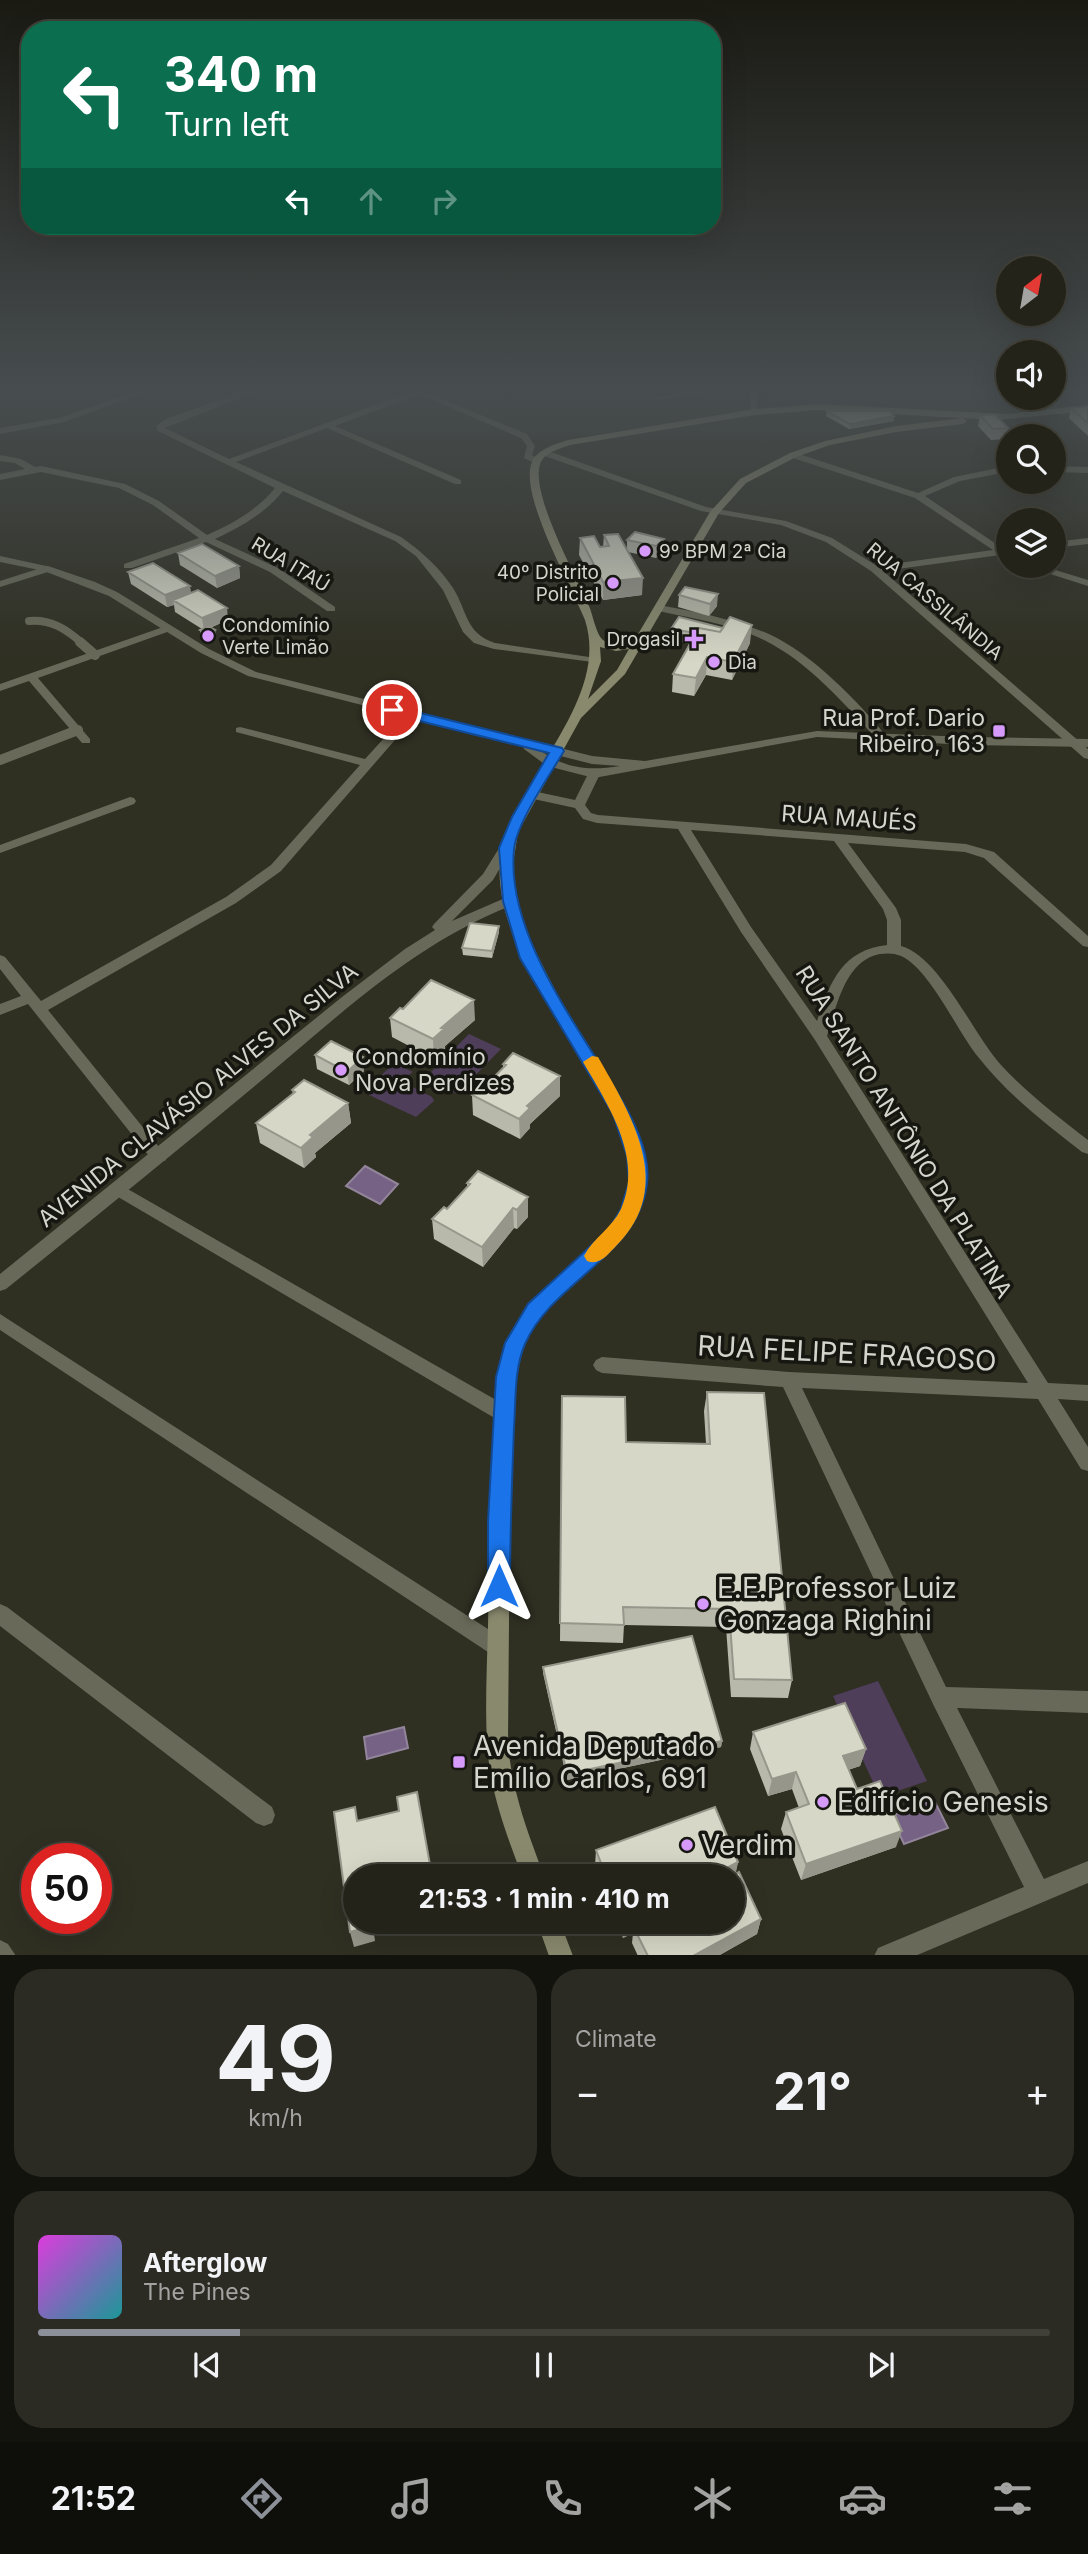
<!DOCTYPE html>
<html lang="en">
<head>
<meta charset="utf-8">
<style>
	:root { --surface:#23231a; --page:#2b2b23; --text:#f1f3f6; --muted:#a3a4a2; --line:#404039; --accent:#8c9099 }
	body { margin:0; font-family:Inter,sans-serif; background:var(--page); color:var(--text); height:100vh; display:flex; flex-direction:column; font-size:26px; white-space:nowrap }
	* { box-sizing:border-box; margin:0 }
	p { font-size:23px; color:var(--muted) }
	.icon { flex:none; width:38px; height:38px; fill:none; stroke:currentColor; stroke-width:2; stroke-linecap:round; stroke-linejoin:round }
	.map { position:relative; height:1955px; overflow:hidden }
	.panel { display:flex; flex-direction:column; gap:14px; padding:14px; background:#13130e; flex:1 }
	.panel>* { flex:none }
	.hud { position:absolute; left:21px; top:21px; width:700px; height:214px; border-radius:28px; box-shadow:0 7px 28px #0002,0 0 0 2px var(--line); background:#0b6e4f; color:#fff; overflow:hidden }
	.needle { width:46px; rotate:31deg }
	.tools { position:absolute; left:996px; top:256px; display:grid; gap:14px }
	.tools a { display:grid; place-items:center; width:70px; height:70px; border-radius:50%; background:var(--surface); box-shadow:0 7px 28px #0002,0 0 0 2px var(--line); font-size:35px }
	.speed { position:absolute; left:21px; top:1843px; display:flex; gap:14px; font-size:35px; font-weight:700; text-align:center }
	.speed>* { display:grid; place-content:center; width:91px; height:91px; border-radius:50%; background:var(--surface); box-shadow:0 7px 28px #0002,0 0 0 2px var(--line); line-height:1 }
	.speed .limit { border:10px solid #d22; background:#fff; color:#111 }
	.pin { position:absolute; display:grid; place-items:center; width:60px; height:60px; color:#fff; margin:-30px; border:4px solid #fff; border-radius:50%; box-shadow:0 2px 7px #0007 }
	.me { position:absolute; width:77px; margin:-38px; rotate:0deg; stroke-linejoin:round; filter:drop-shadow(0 0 5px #0008) }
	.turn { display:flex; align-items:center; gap:24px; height:147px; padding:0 28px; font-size:32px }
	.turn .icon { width:91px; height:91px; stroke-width:2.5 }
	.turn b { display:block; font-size:49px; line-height:60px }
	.lanes { display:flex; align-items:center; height:66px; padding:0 28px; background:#0003; justify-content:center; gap:35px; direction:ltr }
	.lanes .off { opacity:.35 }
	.big { font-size:52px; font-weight:700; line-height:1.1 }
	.panel .widget { flex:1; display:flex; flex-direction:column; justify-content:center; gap:10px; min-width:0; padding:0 24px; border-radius:28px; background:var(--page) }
	.panel .dial { align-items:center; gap:0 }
	.dial b { font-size:91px; line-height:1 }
	.song { display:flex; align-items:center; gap:21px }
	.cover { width:84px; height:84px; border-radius:10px; background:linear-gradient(135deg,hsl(300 70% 55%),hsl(180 70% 35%)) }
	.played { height:7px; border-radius:4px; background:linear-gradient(90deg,var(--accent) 20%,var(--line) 20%) }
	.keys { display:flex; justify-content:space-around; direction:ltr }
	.heat { display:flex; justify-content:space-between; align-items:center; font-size:38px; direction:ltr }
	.panel .tiles { flex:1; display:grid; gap:14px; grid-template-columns:1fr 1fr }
	.widget:last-child { grid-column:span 2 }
	.trip { position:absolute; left:343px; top:1864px; width:402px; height:70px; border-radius:35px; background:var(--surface); box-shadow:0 7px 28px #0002,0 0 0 2px var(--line); font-weight:700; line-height:70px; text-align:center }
	.tabs { display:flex; height:112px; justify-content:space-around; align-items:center; background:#0e0e0a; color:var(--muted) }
	.tabs .icon { width:49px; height:49px }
	.tabs .active { color:var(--accent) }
	.tabs b { font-size:32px; color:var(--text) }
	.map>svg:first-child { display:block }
</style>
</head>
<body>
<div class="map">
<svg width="1088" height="1956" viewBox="0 0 1088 1956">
	<rect width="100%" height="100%" fill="#2f2f22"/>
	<path fill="#4f3e5a" d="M469,1034L501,1049L457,1094L425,1078Z
		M394,1063L413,1072L407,1076L405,1083L432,1097L434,1101L416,1117L369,1095V1087Z
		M878,1681L927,1781L880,1797L833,1696Z"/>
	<path fill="#766284" stroke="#92849a" stroke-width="2" d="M365,1166L398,1184L380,1204L346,1186Z
		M404,1727L408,1748L367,1759L364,1737Z
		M934,1800L948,1828L904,1844L891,1816Z"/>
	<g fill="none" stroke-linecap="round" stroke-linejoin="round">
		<path stroke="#686958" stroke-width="8" d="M29,621C51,619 66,629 82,643"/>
		<path stroke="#686958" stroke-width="10" d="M80,642L95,655
			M0,760L78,730"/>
		<path fill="#686958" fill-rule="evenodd" d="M0,389H6L0,392Z
			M141,389H153L64,422L0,434V428L59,418Z
			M250,389H262L165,428L229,459L415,390L443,389L420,394L335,426L461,480V484H455L327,428L236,462L401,537C421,551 440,568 453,588C468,612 465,633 495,643L596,658L601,661L600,663L494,649L474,643L463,632L443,590L416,556L395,541L283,491C264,514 241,527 215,539L278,568L335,607V611H327L270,572L206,542L132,568H124V564L199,538L153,505L119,488L41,472L0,480V474L25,469L15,463L0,461V455L21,459L35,467L41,466L125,484L159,501L207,535C234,523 257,510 275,488L158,431L156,426L166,419Z
			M698,389H721L659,400L655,397Z
			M542,451H548L706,507L786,521L832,538L877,566L993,550L915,498L790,457V453H796L918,493L954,477L1008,466V472L960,481L925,496L1008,552V559L1000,555L883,571L1088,749V759L1084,758L871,571L826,542L781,525L701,511L542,455Z
			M1054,466L1088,467V473L1054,472Z
			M1088,538V544L1054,548V542Z
			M1022,565H1039L1088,580V586Z
			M47,566L51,567V571L0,587V581Z
			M659,605C696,612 734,619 769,634C812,654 857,700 887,737L881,740L877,739C843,703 810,663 764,640C730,623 692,619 655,610L654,608Z
			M166,626L170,627V631L38,678L90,739V743H82L29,681L0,691V684Z
			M411,712L415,713V717L281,871L236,903L48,1010L167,1157L165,1161H153L28,1004L0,1015V1004L21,996L0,969V955L5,957L41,1001L226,897L271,865L360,765L236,732V728L240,727L365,759L407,713Z
			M594,770L600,774L585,805L591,813L598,815L966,844L994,852L1088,936V947L1083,946L984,858L965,852L848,843L896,908L901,920V946C940,957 973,1034 1001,1065C1027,1093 1058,1117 1088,1140V1154L1082,1152C1046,1124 1008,1095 979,1058C957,1032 931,970 901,956C894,953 888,953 880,954C845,960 836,1008 827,1036L1048,1383L1088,1385V1401L1058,1399L1088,1447V1471L1081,1469L1038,1399L802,1388L946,1687L1088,1691V1713L957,1708L1044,1879L1088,1861V1883L915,1956H874L878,1948L1024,1887L933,1704L783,1387L602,1373L596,1370L593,1365L596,1360L602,1357L789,1372L1028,1383L815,1040L741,932L678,829L597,823L583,819L575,808L529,798L527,795L533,791L575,800L588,774ZM691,830L834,841L883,909L887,920V945C842,950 830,982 817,1021L751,927Z
			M130,797L134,798L136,801L134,804L0,853V845Z
			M119,1184L510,1408L513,1414L510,1420L504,1422L498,1420L113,1194L111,1190L113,1186Z
			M0,1314L505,1640L508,1647L505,1654L498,1657L491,1654L0,1330Z
			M0,1604L7,1607L272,1807L275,1815L272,1823L264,1826L256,1823L0,1626Z
			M0,1940L8,1944L16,1956H0Z"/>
		<path fill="#686958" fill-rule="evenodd" d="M407,389H418L527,434L535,446L532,455L541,461L537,464L524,458L527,446L521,438Z
			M749,389H757L758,414L751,412Z
			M0,556L51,567L95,582L117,592L209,649L256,672L592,756L645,761L817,731L968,737L1088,739V747L968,745L817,737L594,778L547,766L524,749L523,746L248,676L201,653L109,596L44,571L0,562ZM541,751L592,764L620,766C589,771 567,769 541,751Z
			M506,844L512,848L493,880L452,921L505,898H515L517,901L515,904C415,943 343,1012 262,1080C178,1150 92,1220 6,1289L0,1291V1274L342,997L405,949L435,930L432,927L434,924L483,874L501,845Z"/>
		<path fill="#89896e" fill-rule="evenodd" d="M817,404L1006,414L1088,405V411L997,420L817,410L755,415L570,445C561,448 547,452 542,460C525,486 578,579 589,606C593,615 596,634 603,640C613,647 624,644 634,641L710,512L740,479L790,453L825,441L896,426L963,418L967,421L963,424L896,432L830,445L796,457L746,483L719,513L625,674L581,718L518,832L513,864L516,897L525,931L558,996L610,1081L630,1118L643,1154L646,1180L642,1205L628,1231L611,1251L550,1307L533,1327L519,1357L513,1399L510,1500L508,1743C512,1792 527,1830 544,1876H522C505,1830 490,1792 487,1743C485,1704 487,1665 488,1626C489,1571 490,1515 492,1460C494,1422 491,1380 505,1344C531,1280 630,1248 630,1176C630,1142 611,1108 594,1079C559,1020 494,934 500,863C507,784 612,704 585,620C572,587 518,494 532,462C537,449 556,444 568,440L755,409ZM600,647L616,651L629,649L617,670L588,699L601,661Z
			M537,1922H560L573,1956H549Z"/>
	</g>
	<path fill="#b8b9aa" d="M1088,406V436L1069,418L1071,408Z
		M827,411L894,421L849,429L826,416Z
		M980,415L1008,428L1006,439L991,440L978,426Z
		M635,532L663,550L656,558L628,552L642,595L603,600L579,555L580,538L600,547H603L604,535L627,550V540Z
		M178,553L239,566L240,578L217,588L180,565Z
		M128,572L191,592L228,620L210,628L215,630L216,636L208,640L201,636L200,630L202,629L175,612L174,605L167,607L131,584Z
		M679,595L717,606L709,616L678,607Z
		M671,629L750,643L732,680L706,675L694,696L672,692L673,674L689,644L671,641Z
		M499,926V932L492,958L463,955L462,948Z
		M403,1009L475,1020L445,1046V1049L434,1059L392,1037L390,1018Z
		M315,1055L364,1071L349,1085L317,1069Z
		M503,1064L560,1076V1096L530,1124V1128L520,1139L473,1115L472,1095L485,1086L503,1068Z
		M292,1090L348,1103L351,1123L315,1153L316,1157L304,1168L260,1143L256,1123L293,1094Z
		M467,1183L528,1197V1217L517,1229L514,1228L483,1267L434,1239L432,1219L447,1209L467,1187Z
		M707,1392L792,1680L788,1698L731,1697L726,1627L624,1625L623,1643L560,1641L562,1396L626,1442L706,1444L704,1411Z
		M543,1667L722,1741L721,1747L567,1780L543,1673Z
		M753,1732L866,1749L860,1766L848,1770L857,1789L896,1847L801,1880L781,1829L786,1812L799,1808L792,1789L768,1796L750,1749Z
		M596,1850L738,1862L735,1874L761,1919L757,1934L718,1956H638L632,1943L633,1933L623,1938L617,1922H733V1876H599L595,1866Z"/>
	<path fill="#96968b" d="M894,416V421L849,429L850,424Z
		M664,539L663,550L656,558V546Z
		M239,566L240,578L217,588L215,576Z
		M643,578L642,595L603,600V582Z
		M190,586L192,598L173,600L174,605L167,607L165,595Z
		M718,594L717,606L709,616L710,604Z
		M227,608L228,620L204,630L202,618Z
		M752,625L750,643L732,680L733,662Z
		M215,630L216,636L208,640L207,634Z
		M707,657L706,675L694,696L696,678Z
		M499,926V932L492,958V951Z
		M474,1000L475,1020L445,1046V1049L434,1059L433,1039L441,1028Z
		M363,1057L364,1071L349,1085L347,1072Z
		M560,1076V1096L530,1124V1128L520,1139L519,1119L527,1106Z
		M348,1103L351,1123L315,1153L316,1157L304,1168L301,1148L310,1135Z
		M528,1197V1217L517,1229V1210Z
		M513,1208L514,1228L483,1267L482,1247Z
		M722,1741L721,1747L567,1780V1774Z
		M866,1749L860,1766L838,1773L843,1756Z
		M796,1772L792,1789L768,1796L772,1779Z
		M902,1831L896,1847L801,1880L806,1864Z
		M738,1862L735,1878L733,1876H712Z
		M761,1919L757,1934L718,1956H693Z
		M371,1922H392L373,1926L375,1941L354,1947L350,1932Z
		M417,1922H440V1925L418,1931Z
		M628,1922H654L634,1928L633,1933L623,1938L624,1923Z"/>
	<path fill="#d6d7c6" stroke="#96968b" stroke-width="2" d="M1088,406V423L1071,408Z
		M827,411H890L894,416L850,424Z
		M995,414L1008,428L993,429L980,415Z
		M635,532L664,539L656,546L627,540Z
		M618,534L643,578L603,582L580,538L594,536L600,547L609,546L604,535Z
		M202,544L239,566L215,576L178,553Z
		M153,563L190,586L165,595L128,572Z
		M685,587L718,594L710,604L679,595Z
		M198,590L227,608L202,618L173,600Z
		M679,617L723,628L720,632L699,628L696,633L671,629Z
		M730,617L752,625L733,662L707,657L696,678L673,674L699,628L720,632Z
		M208,626L215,630L207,634L200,630Z
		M470,923L499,926L492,951L462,948Z
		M431,980L474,1000L441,1028L444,1029L433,1039L390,1018L400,1008L403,1009Z
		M331,1041L363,1057L347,1072L315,1055Z
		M513,1053L560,1076L527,1106L530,1108L519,1119L472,1095L483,1084L485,1086L506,1065L503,1064Z
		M304,1080L348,1103L310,1135L313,1137L301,1148L256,1123L295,1092L292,1090Z
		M478,1171L528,1197L517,1210L513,1208L482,1247L432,1219L444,1207L447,1209L470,1184L467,1183Z
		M707,1392L764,1393L792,1680L734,1679L729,1609L623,1607L624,1625L560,1623L562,1396L625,1397L626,1442L710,1444Z
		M692,1636L722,1741L567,1774L543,1667Z
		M845,1703L866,1749L843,1756L857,1789L880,1781L902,1831L806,1864L786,1812L809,1804L796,1772L772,1779L753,1732Z
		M417,1792L432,1876H355V1922H371L372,1926L350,1932L334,1812L355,1807L357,1821L399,1811L397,1797Z
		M715,1807L738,1862L712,1876H606L596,1850Z
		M739,1872L761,1919L693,1956H648L634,1928L645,1922H733V1876H732Z"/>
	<linearGradient id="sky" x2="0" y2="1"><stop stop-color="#1a1a13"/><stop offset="0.59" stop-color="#474d4f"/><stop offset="1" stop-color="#474d4f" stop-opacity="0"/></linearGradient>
	<rect width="1088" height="663" fill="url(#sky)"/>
	<path fill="#1a73e8" stroke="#114b97" stroke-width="2" d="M392,706L562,748L564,751C550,775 516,823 514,850C506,932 575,1022 615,1089C631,1115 651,1151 647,1183C639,1256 552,1281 525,1344C514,1369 516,1401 514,1427C512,1480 510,1533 510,1586L507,1594L499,1597L491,1594L488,1586V1521L496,1377L505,1343L528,1304L609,1229L621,1209L629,1182L627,1156L613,1114L520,958L503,901L499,848L512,817L549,753L387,713L385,710Z"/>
	<path fill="#f59e0b" d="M592,1056L598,1057C631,1115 676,1186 617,1245C608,1254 600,1266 587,1261L584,1256C593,1238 612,1228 621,1209C644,1158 608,1105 583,1062Z"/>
	<g fill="#d69bfa" stroke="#171711" stroke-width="2.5">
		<circle cx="645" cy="551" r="7"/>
		<circle cx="613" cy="583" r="7"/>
		<circle cx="208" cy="636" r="7"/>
		<path d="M690.5 628.5h7v7h7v7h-7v7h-7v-7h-7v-7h7z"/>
		<circle cx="714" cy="662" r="7"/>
		<rect x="992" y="724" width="14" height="14" rx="3.5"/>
		<circle cx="341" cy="1070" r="7"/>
		<circle cx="703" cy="1604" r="7"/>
		<rect x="452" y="1755" width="14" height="14" rx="3.5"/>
		<circle cx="823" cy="1802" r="7"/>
		<circle cx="687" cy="1845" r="7"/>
	</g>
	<g text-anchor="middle" stroke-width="7" stroke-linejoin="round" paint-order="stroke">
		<g font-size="19" fill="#d4d5cc" stroke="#171711" text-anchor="start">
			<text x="659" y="558">9º BPM 2ª Cia</text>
			<text x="599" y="579" text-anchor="end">40º Distrito<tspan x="599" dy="22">Policial</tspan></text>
			<text x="222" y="632">Condomínio<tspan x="222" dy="22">Verte Limão</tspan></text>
			<text x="680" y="646" text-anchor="end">Drogasil</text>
			<text x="728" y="669">Dia</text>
		</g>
		<g font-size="19" fill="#d4d5cc" stroke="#171711">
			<text transform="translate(291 564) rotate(31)" y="7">RUA ITAÚ</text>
			<text transform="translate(935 601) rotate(40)" y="7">RUA CASSILÂNDIA</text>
		</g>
		<g font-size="23" fill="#d4d5cc" stroke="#171711" text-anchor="end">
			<text x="985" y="726">Rua Prof. Dario<tspan x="985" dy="26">Ribeiro, 163</tspan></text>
			<text x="355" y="1065" text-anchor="start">Condomínio<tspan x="355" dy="26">Nova Perdizes</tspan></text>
		</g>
		<g font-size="23" fill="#d4d5cc" stroke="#171711">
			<text transform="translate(849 818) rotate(4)" y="8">RUA MAUÉS</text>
			<text transform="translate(198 1095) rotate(-39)" y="8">AVENIDA CLAVÁSIO ALVES DA SILVA</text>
			<text transform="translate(904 1132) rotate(58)" y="8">RUA SANTO ANTÔNIO DA PLATINA</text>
		</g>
		<g font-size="28" fill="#d4d5cc" stroke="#171711">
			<text transform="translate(847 1353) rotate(3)" y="10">RUA FELIPE FRAGOSO</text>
		</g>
		<g font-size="28" fill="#d4d5cc" stroke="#171711" text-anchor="start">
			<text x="717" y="1598">E.E.Professor Luiz<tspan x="717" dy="32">Gonzaga Righini</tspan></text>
			<text x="473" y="1756">Avenida Deputado<tspan x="473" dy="32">Emílio Carlos, 691</tspan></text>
			<text x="837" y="1812">Edifício Genesis</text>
			<text x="701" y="1855">Verdim</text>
		</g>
	</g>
</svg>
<div class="tools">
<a><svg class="needle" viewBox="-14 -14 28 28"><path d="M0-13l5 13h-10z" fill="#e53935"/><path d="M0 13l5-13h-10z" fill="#a3a4a2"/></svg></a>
<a><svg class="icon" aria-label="sound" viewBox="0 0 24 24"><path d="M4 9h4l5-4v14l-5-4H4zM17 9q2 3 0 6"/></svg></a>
<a><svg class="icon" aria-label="search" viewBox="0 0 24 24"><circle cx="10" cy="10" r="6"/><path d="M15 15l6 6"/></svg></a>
<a><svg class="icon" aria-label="layers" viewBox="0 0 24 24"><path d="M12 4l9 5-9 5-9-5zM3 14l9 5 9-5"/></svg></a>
</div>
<div class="speed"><div class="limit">50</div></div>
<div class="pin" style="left:392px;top:710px;background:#d93025"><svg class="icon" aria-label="arrive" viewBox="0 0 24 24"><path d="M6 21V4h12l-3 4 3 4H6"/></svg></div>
<svg class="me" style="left:499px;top:1586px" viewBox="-20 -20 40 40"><path d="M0-17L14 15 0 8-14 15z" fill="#1a73e8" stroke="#fff" stroke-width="4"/></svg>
<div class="trip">21:53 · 1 min · 410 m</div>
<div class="hud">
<div class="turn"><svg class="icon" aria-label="left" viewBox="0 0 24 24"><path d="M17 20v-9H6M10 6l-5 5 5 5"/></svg><div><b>340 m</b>Turn left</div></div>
<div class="lanes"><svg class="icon" aria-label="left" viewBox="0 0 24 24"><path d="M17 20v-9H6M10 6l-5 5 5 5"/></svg><svg class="icon off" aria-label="ahead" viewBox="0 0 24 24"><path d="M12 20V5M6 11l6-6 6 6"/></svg><svg class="icon off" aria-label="right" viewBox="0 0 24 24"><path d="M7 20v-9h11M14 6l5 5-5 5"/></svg></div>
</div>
</div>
<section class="panel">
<div class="tiles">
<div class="widget dial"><b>49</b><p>km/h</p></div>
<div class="widget"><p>Climate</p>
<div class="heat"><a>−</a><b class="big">21°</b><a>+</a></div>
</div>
<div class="widget">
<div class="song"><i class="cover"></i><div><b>Afterglow</b><p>The Pines</p></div></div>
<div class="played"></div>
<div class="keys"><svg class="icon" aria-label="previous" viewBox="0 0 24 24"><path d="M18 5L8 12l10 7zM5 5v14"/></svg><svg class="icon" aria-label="pause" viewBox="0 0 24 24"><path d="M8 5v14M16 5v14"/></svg><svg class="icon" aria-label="next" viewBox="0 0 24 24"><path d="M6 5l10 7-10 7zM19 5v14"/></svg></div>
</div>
</div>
</section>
<nav class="tabs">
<b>21:52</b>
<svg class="icon active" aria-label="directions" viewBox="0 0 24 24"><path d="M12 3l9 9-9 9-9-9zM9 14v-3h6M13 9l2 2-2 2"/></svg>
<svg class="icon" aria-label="music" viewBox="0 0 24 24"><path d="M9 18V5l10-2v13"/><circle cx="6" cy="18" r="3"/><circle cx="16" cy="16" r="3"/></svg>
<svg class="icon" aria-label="phone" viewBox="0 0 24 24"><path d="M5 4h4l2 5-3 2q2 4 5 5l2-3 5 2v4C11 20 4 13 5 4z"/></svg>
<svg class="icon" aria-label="climate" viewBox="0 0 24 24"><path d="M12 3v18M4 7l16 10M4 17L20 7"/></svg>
<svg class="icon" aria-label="car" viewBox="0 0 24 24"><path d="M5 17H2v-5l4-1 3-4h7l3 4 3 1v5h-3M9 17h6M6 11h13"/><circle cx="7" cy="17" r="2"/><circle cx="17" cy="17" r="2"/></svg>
<svg class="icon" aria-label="filters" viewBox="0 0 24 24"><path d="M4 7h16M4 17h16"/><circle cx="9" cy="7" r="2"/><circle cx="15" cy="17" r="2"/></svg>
</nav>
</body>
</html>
